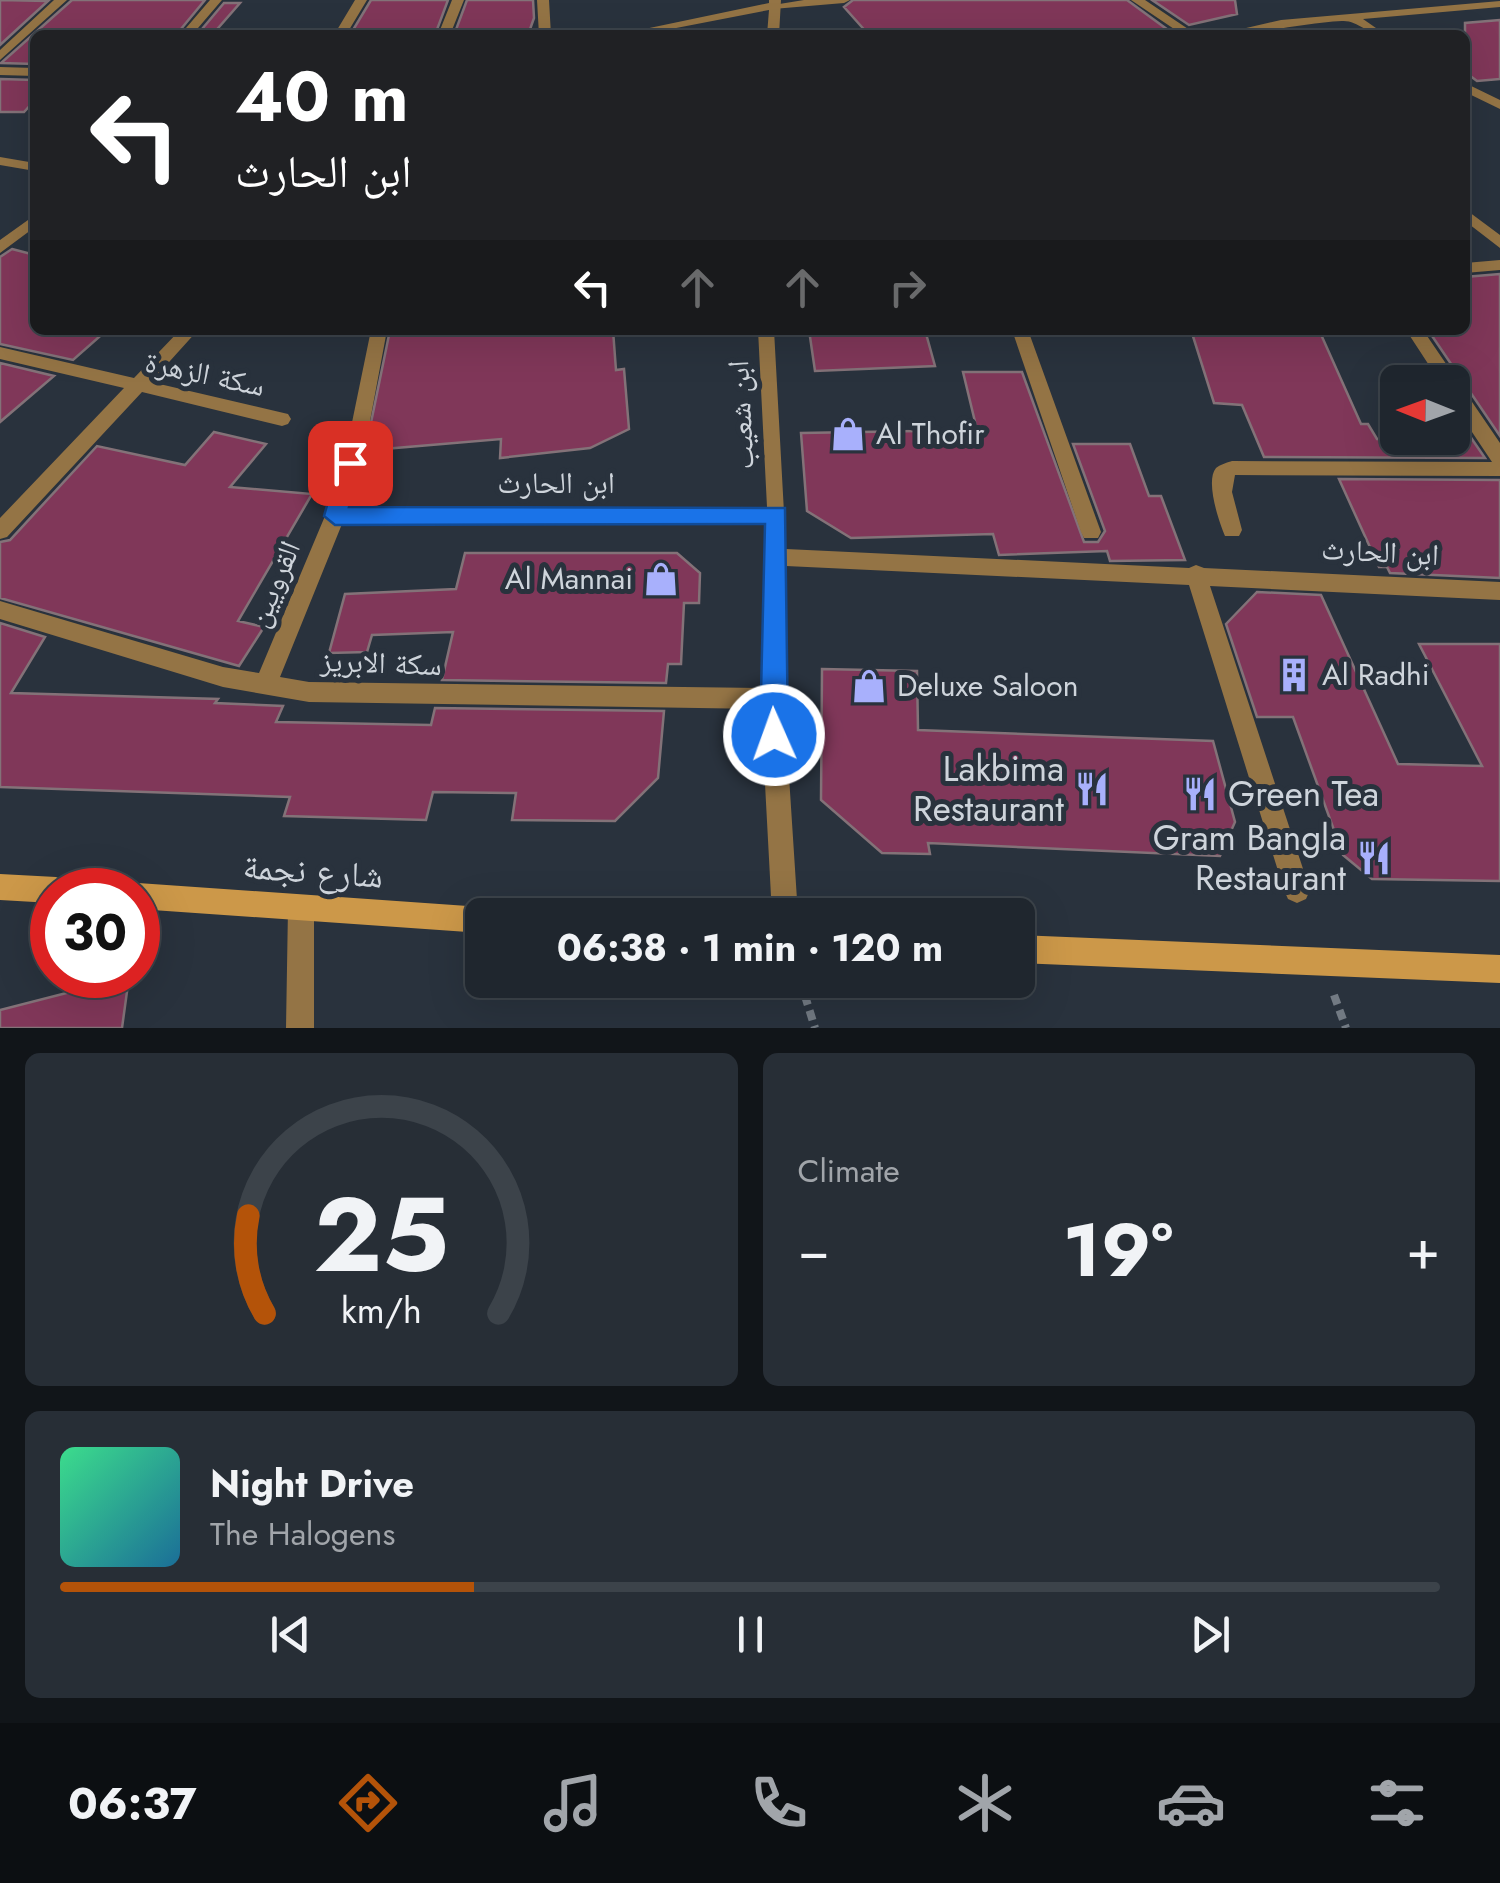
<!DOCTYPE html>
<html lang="en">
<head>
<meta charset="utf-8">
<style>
	:root { --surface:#1f262e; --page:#272e36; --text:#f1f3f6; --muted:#a1a5aa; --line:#3c434a; --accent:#b45309 }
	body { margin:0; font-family:Jost,"Noto Naskh Arabic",sans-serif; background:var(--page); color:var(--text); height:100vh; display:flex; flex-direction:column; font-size:38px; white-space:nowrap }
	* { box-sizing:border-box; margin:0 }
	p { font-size:32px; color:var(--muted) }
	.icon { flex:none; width:55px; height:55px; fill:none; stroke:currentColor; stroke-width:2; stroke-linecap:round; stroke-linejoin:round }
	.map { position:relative; height:1028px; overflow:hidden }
	.sheet { display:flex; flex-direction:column; gap:25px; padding:25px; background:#111519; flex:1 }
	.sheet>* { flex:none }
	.banner { position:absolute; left:30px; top:30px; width:1440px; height:305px; border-radius:15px; box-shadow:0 10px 40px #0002,0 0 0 2px var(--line); background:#202124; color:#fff; overflow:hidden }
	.needle { width:65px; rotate:271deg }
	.controls { position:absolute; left:1380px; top:365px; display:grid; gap:20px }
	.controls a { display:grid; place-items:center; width:90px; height:90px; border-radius:15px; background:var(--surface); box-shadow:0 10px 40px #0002,0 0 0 2px var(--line); font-size:50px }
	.speed { position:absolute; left:30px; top:868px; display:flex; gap:20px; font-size:50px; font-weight:700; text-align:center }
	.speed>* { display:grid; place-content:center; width:130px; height:130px; border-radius:50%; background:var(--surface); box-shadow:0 10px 40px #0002,0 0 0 2px var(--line); line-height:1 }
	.speed .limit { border:15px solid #d22; background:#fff; color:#111 }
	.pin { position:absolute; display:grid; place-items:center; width:85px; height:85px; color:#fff; margin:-42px; border-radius:20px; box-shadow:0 5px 15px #0006 }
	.me { position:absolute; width:110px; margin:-55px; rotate:358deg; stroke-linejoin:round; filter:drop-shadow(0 0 8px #0008) }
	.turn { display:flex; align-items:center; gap:35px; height:210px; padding:0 40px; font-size:45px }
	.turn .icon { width:130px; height:130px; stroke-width:2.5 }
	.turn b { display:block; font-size:70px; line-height:85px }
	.lanes { display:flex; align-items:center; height:95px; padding:0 40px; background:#0003; justify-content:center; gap:50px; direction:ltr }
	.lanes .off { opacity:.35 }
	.big { font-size:75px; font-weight:700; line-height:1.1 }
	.sheet .tile { flex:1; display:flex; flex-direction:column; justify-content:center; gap:15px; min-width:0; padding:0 35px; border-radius:15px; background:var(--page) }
	.sheet .dial { align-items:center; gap:0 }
	.dial svg { height:260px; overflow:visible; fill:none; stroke:var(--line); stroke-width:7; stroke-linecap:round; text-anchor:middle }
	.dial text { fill:var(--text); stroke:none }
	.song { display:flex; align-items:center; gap:30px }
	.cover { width:120px; height:120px; border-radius:15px; background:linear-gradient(135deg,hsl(150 70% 55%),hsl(200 70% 35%)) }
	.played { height:10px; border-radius:5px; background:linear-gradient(90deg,var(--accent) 30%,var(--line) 30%) }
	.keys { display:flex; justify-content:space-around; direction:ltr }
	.heat { display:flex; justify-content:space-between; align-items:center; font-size:55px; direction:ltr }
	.sheet .tiles { flex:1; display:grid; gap:25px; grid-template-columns:1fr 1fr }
	.tile:last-child { grid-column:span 2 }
	.trip { position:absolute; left:465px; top:898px; width:570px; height:100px; border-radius:15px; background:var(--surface); box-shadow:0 10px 40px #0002,0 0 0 2px var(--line); font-weight:700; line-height:100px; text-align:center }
	.tabs { display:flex; height:160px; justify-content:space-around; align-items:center; background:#0c0f12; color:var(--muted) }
	.tabs .icon { width:70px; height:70px }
	.tabs .on { color:var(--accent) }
	.tabs b { font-size:45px; color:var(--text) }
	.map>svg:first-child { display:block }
</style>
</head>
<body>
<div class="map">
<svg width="1500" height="1028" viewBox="0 0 1500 1028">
	<rect width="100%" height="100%" fill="#29323d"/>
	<path fill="#803759" stroke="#837278" stroke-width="2.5" d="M0,0L48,1L0,45Z
		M72,0H205L176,35H35V64L1,63Z
		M371,0H448L435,35H350Z
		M467,0H533L534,18L528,35H454Z
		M853,0H1127L1168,30L1146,35H869L844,7Z
		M1152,0H1235L1237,14L1189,25Z
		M224,3H240L212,35H197Z
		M1500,20V79L1477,81L1465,72V23Z
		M0,79L35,80V100L24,112H0Z
		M12,249L35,255V330H107L73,360L0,344V257Z
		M1500,274V436L1428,330H1465V277Z
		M390,330H613L616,370L624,369L629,429L590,448L500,458L501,439L383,449L386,439L359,481Z
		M809,330H925L935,366L815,371Z
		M1191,330H1319L1361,424H1368L1377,439L1452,441V410L1485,458L1264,457L1242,405L1214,403Z
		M0,363L54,376L0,422Z
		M963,372H1022L1084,542H1098L1105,531L1073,444H1130L1149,496H1161L1185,560L1110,561L1107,551L999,555L993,534L851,538L807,511L801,433L977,430Z
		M214,432L266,444L230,487L312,494L238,621L264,627L239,666L0,598V542L10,540L97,446L185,465Z
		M1339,479L1500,480V578L1390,573L1387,567H1379Z
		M465,553H677L700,573L699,603H684L681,664H668L666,683L442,680L453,632L372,635L367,652L329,653L345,594L456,589Z
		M1257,592L1321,595L1398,764L1482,766L1419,644H1500V881L1372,879L1343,855L1293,717H1257L1226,624Z
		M0,623L45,637L11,693L218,699L215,703L283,706L276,722L431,725L435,708L664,711L658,778L615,821L512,820L516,793L433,792L426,820L284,816L290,797L0,787Z
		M822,669L917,671L918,730L1213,741L1235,822L1220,856L928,843L930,854L882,853L821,800Z
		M129,977L122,1028H0V1010Z"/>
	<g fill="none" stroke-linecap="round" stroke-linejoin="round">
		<path stroke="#727a83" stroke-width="8" stroke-dasharray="10 6" stroke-linecap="butt" d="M800,980L815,1028
			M1334,995L1346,1028"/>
		<path fill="#947445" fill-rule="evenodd" d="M804,0H850L844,3L773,9L767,6Z"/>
		<path fill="#947445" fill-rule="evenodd" d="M54,0H67L0,60V50Z
			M210,0H222L192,35H180Z
			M355,0H367L346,35H334Z
			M452,0H464L450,35H438Z
			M537,0H549L551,35H539Z
			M769,0H781L779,35H767L769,10L640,35H616L769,3Z
			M1131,0H1145L1197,35H1183Z
			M1500,1V7L1363,19L1386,35C1367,35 1358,20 1342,21C1300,23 1258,35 1216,35L1281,20Z
			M0,67L35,68V76L0,75Z
			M1465,83L1500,100V109L1465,92Z
			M0,157L35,163V171L0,165Z
			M1465,209L1500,235V248L1465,221Z
			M35,215V227L0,253V240Z
			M1500,260V270L1465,273V263Z
			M180,330H198L151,382L288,414L291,419L288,424L282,426L142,392L7,537L0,539V518L124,388L0,359V347L134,378Z
			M371,330H387L367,437L347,508L767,507L758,330H774L786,549L1189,568L1196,565L1204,568L1500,582V600L1210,586L1310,890L1306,899L1297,903L1288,899L1284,890L1189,585L786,566L784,699L798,915H772L761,709L309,702L223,687L0,619V601L223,667L259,673L325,516L349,437ZM767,523L761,688L309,682L280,677L342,524Z
			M1012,330H1028L1101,532L1098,538H1084L1081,532Z
			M1406,330H1423L1500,443V476L1235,475L1232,492L1242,530L1239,536H1225C1219,522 1205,481 1216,468C1219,465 1229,462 1232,461L1492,462L1452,402V382H1440Z
			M301,895L310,899L314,908V1028H286L288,908L292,899Z"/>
		<path fill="#cc9849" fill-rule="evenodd" d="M0,874L56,877L65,881L69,890H52V903L0,900Z
			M138,883L482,907L492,910L493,915H482V933L138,909V890H127Z
			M1018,935L1500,955V983L1018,963Z"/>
	</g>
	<path fill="#1a73e8" stroke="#114b97" stroke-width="2.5" d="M350,455L361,463L349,507L785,508L788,735L784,744L774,747L764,744L760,735L765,524L335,525L324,516L339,463Z"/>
	<defs>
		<g id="shop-bare" transform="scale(2.7)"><path d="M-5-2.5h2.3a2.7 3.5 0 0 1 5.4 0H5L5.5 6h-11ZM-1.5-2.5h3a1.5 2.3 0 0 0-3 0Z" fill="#a8b0fc" stroke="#29323d" stroke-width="2.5" paint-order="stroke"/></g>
		<g id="building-bare" transform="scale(2.7)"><path d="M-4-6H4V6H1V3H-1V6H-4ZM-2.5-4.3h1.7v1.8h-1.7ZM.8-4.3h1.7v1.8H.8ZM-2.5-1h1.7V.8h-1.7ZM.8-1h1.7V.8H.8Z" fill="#a8b0fc" stroke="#29323d" stroke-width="2.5" paint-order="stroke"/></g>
		<g id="restaurant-bare" transform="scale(2.7)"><path d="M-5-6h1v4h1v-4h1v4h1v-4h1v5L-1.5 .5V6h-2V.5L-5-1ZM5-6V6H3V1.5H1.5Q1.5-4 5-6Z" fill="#a8b0fc" stroke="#29323d" stroke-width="2.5" paint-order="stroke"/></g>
	</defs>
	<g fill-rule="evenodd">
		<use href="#shop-bare" x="848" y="434"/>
		<use href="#shop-bare" x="661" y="579"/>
		<use href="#building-bare" x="1294" y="675"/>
		<use href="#shop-bare" x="869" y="686"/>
		<use href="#restaurant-bare" x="1092" y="789"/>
		<use href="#restaurant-bare" x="1200" y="794"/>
		<use href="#restaurant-bare" x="1374" y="858"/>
	</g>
	<g text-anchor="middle" stroke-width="10" stroke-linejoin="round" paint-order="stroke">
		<g font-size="30" fill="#ced4db" stroke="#29323d">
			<text transform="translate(205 374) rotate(12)" y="10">سكة الزهرة</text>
			<text transform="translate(741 415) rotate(-93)" y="10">ابن شعيب</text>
			<text x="556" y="493">ابن الحارث</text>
			<text transform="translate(1380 552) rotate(3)" y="10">ابن الحارث</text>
			<text transform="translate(274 584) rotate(-67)" y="10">القرويين</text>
			<text transform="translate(381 663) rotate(2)" y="10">سكة الابريز</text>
		</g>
		<g font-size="30" fill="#ced4db" stroke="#29323d" text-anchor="start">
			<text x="876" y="444">Al Thofir</text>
			<text x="633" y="589" text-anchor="end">Al Mannai</text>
			<text x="1322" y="685">Al Radhi</text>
			<text x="897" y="696">Deluxe Saloon</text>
		</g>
		<g font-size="35" fill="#ced4db" stroke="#29323d" text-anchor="end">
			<text x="1064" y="781">Lakbima<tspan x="1064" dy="40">Restaurant</tspan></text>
			<text x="1228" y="806" text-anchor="start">Green Tea</text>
			<text x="1346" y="850">Gram Bangla<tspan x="1346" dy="40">Restaurant</tspan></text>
		</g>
		<g font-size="35" fill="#ced4db" stroke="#29323d">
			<text transform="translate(313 871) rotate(4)" y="12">شارع نجمة</text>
		</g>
	</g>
</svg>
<div class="controls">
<a><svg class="needle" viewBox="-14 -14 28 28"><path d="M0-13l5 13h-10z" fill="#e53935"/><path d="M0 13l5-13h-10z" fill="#a1a5aa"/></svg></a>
</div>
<div class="speed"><div class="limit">30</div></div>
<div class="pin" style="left:350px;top:463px;background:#d93025"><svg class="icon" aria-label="arrive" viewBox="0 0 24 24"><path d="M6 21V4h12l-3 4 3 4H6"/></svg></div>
<svg class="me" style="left:774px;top:735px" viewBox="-20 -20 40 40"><circle r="17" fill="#1a73e8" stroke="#fff" stroke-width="3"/><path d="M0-11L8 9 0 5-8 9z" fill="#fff"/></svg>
<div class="trip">06:38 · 1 min · 120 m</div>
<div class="banner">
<div class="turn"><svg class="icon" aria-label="left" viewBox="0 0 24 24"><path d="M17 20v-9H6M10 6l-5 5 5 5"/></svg><div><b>40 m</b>ابن الحارث</div></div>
<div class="lanes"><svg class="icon" aria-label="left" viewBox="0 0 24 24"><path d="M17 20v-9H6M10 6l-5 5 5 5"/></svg><svg class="icon off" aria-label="ahead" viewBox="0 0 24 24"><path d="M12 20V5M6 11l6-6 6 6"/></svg><svg class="icon off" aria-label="ahead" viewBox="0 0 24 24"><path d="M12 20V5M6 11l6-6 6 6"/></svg><svg class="icon off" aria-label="right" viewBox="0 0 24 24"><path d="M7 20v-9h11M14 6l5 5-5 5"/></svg></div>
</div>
</div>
<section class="sheet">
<div class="tiles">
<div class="tile dial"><svg viewBox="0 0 100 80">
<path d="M14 69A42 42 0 1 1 86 69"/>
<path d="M14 69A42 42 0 0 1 9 39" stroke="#b45309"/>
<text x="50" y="56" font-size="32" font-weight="700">25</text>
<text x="50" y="72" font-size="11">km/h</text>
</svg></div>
<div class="tile"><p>Climate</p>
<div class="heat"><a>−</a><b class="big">19°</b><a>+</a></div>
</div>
<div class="tile">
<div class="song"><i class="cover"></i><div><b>Night Drive</b><p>The Halogens</p></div></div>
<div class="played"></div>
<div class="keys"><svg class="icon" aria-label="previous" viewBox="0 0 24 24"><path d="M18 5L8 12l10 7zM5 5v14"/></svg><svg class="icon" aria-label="pause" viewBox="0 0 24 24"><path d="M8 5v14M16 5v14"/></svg><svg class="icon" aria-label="next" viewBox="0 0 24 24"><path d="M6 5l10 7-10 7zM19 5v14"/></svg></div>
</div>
</div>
</section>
<nav class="tabs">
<b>06:37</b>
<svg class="icon on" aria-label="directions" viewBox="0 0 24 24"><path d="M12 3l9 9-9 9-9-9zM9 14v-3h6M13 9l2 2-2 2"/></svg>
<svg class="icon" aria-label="music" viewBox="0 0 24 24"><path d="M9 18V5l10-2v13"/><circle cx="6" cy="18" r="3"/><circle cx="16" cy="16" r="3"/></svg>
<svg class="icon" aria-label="phone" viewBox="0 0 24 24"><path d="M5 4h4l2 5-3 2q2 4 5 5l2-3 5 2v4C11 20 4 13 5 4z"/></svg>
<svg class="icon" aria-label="climate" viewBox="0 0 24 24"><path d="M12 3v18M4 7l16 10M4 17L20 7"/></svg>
<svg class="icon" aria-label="car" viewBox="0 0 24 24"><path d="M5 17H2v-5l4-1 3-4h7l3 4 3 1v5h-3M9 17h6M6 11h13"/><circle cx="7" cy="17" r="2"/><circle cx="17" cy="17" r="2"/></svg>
<svg class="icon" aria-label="filters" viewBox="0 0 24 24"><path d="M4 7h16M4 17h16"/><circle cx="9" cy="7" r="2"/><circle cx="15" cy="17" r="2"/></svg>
</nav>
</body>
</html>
